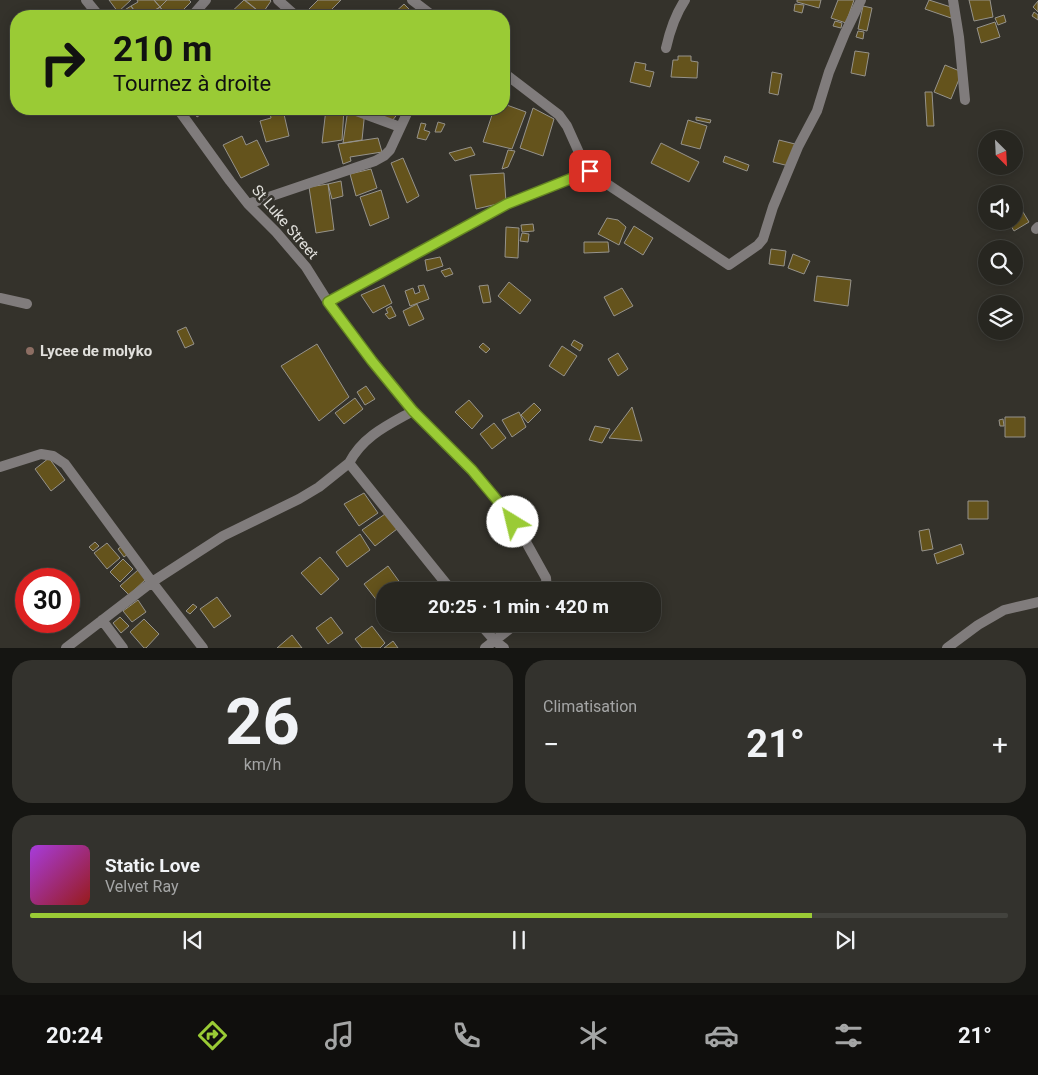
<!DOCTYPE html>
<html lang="fr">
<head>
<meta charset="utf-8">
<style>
	:root { --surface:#272620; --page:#33322d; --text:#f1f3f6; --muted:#a4a5a5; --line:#43433e; --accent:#9acb35 }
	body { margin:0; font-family:Roboto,sans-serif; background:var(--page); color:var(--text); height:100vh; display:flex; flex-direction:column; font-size:19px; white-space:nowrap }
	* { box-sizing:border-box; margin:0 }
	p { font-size:16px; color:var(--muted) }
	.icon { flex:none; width:28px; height:28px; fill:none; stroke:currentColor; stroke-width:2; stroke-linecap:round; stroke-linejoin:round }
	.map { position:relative; height:648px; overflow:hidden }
	.drawer { display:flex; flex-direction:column; gap:12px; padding:12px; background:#151512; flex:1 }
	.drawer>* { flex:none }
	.top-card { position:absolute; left:10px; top:10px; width:500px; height:105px; border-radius:20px; box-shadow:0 2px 12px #0003,0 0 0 1px var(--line); background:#9acb35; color:#111; overflow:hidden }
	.needle { width:32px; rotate:156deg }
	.tools { position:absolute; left:978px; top:130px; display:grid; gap:10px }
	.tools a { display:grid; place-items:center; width:45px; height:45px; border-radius:50%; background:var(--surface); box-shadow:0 2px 12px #0003,0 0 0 1px var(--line); font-size:25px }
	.speed { position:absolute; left:15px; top:568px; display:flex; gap:10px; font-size:25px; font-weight:700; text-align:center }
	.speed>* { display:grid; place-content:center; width:65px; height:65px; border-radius:50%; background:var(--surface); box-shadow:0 2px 12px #0003,0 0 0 1px var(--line); line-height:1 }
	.speed .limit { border:8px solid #d22; background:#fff; color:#111 }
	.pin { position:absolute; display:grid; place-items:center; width:42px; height:42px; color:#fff; margin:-21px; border-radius:10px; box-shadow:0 2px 8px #0006 }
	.me { position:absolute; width:55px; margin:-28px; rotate:324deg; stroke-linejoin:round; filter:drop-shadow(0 0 4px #0008) }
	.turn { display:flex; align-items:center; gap:18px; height:105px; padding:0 20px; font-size:22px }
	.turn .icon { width:65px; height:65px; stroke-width:2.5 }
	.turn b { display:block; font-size:35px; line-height:42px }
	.big { font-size:38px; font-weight:700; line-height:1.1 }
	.drawer .card { flex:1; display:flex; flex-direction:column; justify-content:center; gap:8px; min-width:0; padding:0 18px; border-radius:20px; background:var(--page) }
	.drawer .dial { align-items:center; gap:0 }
	.dial b { font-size:65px; line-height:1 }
	.song { display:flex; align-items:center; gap:15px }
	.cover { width:60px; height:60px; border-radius:8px; background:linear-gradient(135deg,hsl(280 70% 55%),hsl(0 70% 35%)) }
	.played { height:5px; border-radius:2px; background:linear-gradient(90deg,var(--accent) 80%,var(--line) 80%) }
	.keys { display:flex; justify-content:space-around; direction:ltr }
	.heat { display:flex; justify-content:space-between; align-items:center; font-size:28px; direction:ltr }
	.drawer .tiles { flex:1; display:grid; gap:12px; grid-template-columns:1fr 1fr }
	.card:last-child { grid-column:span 2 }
	.trip { position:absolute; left:376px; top:582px; width:285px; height:50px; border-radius:20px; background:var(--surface); box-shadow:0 2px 12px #0003,0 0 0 1px var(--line); font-weight:700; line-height:50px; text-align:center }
	.menu { display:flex; height:80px; justify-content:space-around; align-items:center; background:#100f0d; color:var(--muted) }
	.menu .icon { width:35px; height:35px }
	.menu .on { color:var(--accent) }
	.menu b { font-size:22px; color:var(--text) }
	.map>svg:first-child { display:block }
</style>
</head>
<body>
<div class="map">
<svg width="1038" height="648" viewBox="0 0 1038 648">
	<rect width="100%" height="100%" fill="#34322b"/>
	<path fill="#64531c" stroke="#96938c" d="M109,0H131L118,12Z
		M137,0H154L160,7L152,12L151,10L141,16H138L131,6L138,2Z
		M154,0H167L160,7Z
		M167,0H189L191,2L177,16H168L160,7Z
		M244,0L262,14L260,16H227Z
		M245,0H270L271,1L262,14Z
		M318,0H341L325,16H307L304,14Z
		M797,0H821L819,8L797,2Z
		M838,0H854L846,23L831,18Z
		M929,0L954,8L951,18L925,9Z
		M969,0H990L993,17L974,21Z
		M1038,1V12L1033,7Z
		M404,4L412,12L417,9L421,16H391Z
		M795,4L804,5L802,13L794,11Z
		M131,6L138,16H115Z
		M863,6L872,8L867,31L858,29Z
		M160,7L166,16H156L152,12Z
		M1034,12L1038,15V20L1032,16Z
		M1004,15L1006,22L998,25L995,18Z
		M835,21L842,23L841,28L833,26Z
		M995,22L1000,37L981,43L977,28Z
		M858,31L864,32L863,39L856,37Z
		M855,51L869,53L865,76L851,73Z
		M678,56H691V61L698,62L697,78L671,77L673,60H678Z
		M635,62L646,64L645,70L654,72L650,87L630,82Z
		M945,65L962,72L951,99L934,92Z
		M772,72L782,74L778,95L769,93Z
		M925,92H932L934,126H927Z
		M504,104L526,112L512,149L483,142L494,109H504Z
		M533,108L554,119L543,156L520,148Z
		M192,109H209L197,117Z
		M326,109H344L342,140L322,143Z
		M348,109L365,110L362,140L343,143Z
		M370,109H394L399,112L392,121Z
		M283,110L289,136L266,142L260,121L271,118L270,113Z
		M696,117L711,120L710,123L696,120Z
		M688,120L707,126L700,149L681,144Z
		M438,122L445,124L441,132H435Z
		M421,123L426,124L424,130L430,132L426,140L417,138Z
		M242,136L246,145L257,140L269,165L241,178L223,145Z
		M378,138L382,152L350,157L351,161L343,164L338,144Z
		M779,140L795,144L789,166L773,162Z
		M661,143L699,162L689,182L651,163Z
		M471,147L475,155L455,161L449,153Z
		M508,150L515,151L508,167L502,169Z
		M725,156L749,165L747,171L723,162Z
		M403,158L419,196L407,203L391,163Z
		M371,169L377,188L356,196L350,174Z
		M504,173L506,202L476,209L470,175Z
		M341,181L343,196L332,199L328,184Z
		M328,184L334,230L316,233L309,187Z
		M381,190L389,218L370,226L360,197Z
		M1020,207L1029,222L1014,231L1008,221H1014V210Z
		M607,218L618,220L626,227L619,245L598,234Z
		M533,224L534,231L522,232L521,225Z
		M634,226L653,238L643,255L624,243Z
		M506,227L519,228L518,258L505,257Z
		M522,233L529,234L528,242L520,241Z
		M584,242H608L609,252L584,253Z
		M771,249L786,251L784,266L769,264Z
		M793,254L810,261L804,274L788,268Z
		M440,257L443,266L427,271L425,260Z
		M450,268L453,274L445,277L441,271Z
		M817,276L851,280L848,306L814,301Z
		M509,282L531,300L520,314L498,296Z
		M384,285L392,303L373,313L361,295Z
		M424,285L429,299L410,306L405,291L413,288L415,294L420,292L418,286Z
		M488,285L491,302L483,303L479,286Z
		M622,288L633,306L614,316L604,297Z
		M417,304L424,319L409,326L403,311Z
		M391,306L396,316L389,319L385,314L388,313L386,309Z
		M186,327L194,344L185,348L177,331Z
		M574,340L583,345L580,351L571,345Z
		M483,343L490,349L486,353L479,347Z
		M317,344L349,397L319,421L281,366Z
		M562,346L577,356L564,376L549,366Z
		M618,353L628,369L618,376L608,359Z
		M366,386L375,399L365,405L357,392Z
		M355,398L363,409L344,424L335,413Z
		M469,400L483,416L472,429L455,412Z
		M534,403L541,410L528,423L521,415Z
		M632,407L642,441L609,438Z
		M519,412L526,427L512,437L502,420Z
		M1005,417H1025V437H1005Z
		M1003,419L1004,426H1000L999,420Z
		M494,423L506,438L492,449L480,434Z
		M595,426L610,429L602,443L589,440Z
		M49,458L65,480L51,491L35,469Z
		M364,493L378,513L359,526L344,504Z
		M968,501H988V519H968Z
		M385,514L397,529L375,546L362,530Z
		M929,529L933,549L922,551L919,531Z
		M360,534L370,550L347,567L336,552Z
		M95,542L99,546L93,551L89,547Z
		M107,543L120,558L107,569L94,553Z
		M961,544L964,554L937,564L934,554Z
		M123,545L129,553L124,557L118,549Z
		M320,557L339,579L321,595L301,573Z
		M123,559L133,569L120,582L110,572Z
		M388,566L401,584L391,591H385V596L378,602L364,584Z
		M138,570L146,579L129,595L120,586Z
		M26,595V606L21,599Z
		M217,597L231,616L214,628L200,609Z
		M138,600L146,612L132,622L123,611Z
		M193,604L197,607L190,614L186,611Z
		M120,617L129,626L121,633L113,623Z
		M331,617L343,633L328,644L316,628Z
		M144,619L159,634L146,648H144L130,632Z
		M372,626L385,643L380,648H362L355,639Z
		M292,635L302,648H277Z
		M393,641L398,648H384Z"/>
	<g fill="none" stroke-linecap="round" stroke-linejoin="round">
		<path stroke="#807c7c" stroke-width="10" d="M86,0L99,16
			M278,0L296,16
			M412,0L433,16
			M953,0L959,37L965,100
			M192,16L206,0
			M666,48C670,30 675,15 685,0
			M504,73L559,115L567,126L581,157L590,171L604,182L729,265L758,245L763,239L773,207L798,147L817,111L829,72L845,33L861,0
			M178,109L230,181L248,204L276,232L306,267L328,302L372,361L413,411L472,471L497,500L521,533L546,578L547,591
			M351,109L400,127
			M248,204L375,161L384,156L390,150L409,109
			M1036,229L1038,227
			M0,298L27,304
			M328,302L507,204L590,171
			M413,411C388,425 363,436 349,463L452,591
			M0,467L41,454L53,456L65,464L152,582L66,648
			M102,620L123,648
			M480,624L495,641L504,648
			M203,648L152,582L223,536L299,499L319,487L349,463
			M485,648L516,624
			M947,648L978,625L1004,610L1038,602"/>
	</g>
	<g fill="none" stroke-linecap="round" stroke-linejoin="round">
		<g stroke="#648422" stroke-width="12">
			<path id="route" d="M513,522L497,500L472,470L413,411L372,361L328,302L507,204L590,171"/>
		</g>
		<use href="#route" stroke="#9acb35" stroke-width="9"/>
	</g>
	<circle fill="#8d6e63" stroke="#34322b" stroke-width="2" cx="30" cy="351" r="5"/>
	<g text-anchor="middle" stroke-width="5" stroke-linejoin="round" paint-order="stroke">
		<g font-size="15" fill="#e1e0dc" stroke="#34322b">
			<text transform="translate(285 222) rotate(49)" y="5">St Luke Street</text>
		</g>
		<g font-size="15" font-weight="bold" fill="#e1e0dc" stroke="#34322b" text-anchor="start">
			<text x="40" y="356">Lycee de molyko</text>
		</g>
	</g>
</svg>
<div class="tools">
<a><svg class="needle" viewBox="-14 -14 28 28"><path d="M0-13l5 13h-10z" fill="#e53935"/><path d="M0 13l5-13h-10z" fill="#a4a5a5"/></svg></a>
<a><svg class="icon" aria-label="sound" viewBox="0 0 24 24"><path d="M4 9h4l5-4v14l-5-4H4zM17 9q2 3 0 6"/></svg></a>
<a><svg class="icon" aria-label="search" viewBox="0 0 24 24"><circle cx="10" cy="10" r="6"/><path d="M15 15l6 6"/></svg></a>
<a><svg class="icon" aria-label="layers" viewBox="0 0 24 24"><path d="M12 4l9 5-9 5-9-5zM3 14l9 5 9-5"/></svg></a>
</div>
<div class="speed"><div class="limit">30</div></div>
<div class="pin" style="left:590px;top:171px;background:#d93025"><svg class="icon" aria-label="arrive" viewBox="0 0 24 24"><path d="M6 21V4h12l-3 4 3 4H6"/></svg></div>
<svg class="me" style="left:513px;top:522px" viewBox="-20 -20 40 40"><circle r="19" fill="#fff"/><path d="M0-13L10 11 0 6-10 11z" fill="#9acb35"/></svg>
<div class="trip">20:25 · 1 min · 420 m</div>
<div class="top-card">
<div class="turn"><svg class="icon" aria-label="right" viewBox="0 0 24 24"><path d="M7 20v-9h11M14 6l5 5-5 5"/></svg><div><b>210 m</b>Tournez à droite</div></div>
</div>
</div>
<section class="drawer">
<div class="tiles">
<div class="card dial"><b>26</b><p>km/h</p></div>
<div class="card"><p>Climatisation</p>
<div class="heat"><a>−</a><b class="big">21°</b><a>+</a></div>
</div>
<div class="card">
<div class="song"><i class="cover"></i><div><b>Static Love</b><p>Velvet Ray</p></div></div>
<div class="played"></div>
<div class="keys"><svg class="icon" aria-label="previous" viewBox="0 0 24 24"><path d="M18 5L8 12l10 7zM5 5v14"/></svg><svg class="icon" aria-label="pause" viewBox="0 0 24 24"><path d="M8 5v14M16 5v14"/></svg><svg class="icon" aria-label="next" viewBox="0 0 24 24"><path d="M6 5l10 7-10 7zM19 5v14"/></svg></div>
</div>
</div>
</section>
<nav class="menu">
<b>20:24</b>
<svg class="icon on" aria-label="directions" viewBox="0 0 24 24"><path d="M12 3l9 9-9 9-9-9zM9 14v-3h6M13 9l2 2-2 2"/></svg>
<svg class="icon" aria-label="music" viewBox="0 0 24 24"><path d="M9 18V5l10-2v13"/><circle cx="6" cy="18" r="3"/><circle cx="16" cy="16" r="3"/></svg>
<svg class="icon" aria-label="phone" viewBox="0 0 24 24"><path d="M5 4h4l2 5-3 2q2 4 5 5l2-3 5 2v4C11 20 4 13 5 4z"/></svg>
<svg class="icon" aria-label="climate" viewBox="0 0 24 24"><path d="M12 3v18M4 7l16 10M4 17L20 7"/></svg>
<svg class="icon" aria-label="car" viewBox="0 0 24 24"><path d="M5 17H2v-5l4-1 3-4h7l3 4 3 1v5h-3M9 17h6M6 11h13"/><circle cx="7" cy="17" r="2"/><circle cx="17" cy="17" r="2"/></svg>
<svg class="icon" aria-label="filters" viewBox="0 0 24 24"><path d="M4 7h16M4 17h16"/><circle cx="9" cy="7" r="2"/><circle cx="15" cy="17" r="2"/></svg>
<b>21°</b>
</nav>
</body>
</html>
